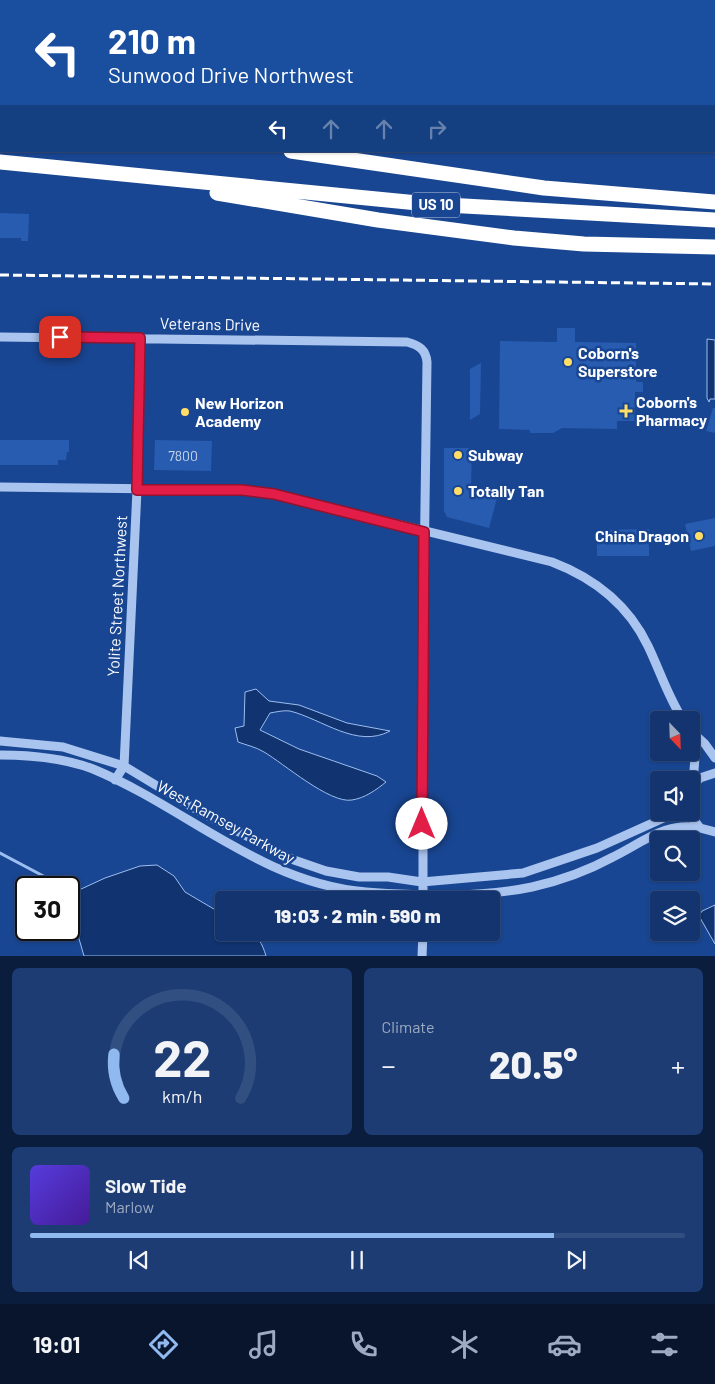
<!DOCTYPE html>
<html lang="en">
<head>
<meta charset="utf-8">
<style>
	:root { --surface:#13346e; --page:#1c3c73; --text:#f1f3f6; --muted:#9daac2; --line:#324f81; --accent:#90b9f0 }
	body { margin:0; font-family:Barlow,sans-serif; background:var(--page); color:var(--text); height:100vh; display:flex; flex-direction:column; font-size:19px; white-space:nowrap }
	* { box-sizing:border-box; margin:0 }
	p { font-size:16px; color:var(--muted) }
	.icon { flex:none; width:28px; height:28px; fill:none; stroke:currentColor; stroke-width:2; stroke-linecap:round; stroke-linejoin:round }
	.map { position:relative; height:956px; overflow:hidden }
	.drawer { display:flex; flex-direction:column; gap:12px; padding:12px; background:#0a1d3c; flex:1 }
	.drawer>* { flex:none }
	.hud { position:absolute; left:0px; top:0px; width:715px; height:152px; box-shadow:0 1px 4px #0004,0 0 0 1px var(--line); background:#1a4fa0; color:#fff; overflow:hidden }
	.needle { width:32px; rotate:157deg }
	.tools { position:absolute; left:650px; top:711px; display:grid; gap:10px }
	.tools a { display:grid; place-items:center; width:50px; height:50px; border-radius:5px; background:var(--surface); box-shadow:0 1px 4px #0004,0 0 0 1px var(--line); font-size:25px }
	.speed { position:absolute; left:15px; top:876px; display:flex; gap:10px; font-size:25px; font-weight:700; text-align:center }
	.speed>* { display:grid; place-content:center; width:65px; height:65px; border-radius:50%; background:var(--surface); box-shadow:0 1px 4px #0004,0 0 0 1px var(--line); line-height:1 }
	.speed .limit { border:2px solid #111; border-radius:8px; background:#fff; color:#111 }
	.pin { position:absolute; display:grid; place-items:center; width:42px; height:42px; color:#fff; margin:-21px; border-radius:10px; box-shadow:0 2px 8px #0006 }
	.me { position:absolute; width:55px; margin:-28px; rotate:0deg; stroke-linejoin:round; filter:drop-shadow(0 0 4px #0008) }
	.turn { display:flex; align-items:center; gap:18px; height:105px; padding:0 25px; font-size:22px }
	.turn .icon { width:65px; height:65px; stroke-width:2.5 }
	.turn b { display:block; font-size:35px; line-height:42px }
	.lanes { display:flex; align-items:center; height:48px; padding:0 25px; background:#0003; justify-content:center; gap:25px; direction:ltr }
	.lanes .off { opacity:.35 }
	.big { font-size:38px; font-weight:800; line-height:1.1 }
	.drawer .widget { flex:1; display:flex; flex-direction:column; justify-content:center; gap:8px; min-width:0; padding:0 18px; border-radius:8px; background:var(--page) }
	.drawer .dial { align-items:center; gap:0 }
	.dial svg { height:130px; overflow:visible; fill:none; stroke:var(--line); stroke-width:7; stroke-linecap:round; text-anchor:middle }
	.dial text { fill:var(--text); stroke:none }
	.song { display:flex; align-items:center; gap:15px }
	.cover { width:60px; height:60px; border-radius:8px; background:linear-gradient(135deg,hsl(250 70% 55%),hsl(260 70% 35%)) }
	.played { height:5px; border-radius:2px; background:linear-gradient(90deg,var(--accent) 80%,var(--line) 80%) }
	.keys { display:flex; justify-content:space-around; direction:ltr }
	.heat { display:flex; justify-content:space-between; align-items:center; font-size:28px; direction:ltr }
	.drawer .tiles { flex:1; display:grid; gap:12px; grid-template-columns:1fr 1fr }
	.widget:last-child { grid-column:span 2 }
	.trip { position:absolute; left:215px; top:891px; width:285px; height:50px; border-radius:5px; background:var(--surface); box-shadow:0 1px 4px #0004,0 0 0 1px var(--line); font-weight:800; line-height:50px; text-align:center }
	.tab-bar { display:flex; height:80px; justify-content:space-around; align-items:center; background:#08152c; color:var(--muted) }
	.tab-bar .icon { width:35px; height:35px }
	.tab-bar .on { color:var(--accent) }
	.tab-bar b { font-size:22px; color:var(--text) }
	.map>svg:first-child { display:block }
</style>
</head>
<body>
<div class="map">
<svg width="715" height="957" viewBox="0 0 715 957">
	<rect width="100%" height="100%" fill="#194692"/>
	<path fill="#11336f" stroke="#9cbef1" d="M707,339L715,340V399H710L709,402L707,398Z
		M256,689L269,701L299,705L347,723L390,731C357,749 322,719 290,711C284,710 276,712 270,713L260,730L299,749L377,776L386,782C376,790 365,798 352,800C330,804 283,763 264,752C256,747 246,745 238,742L235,728L244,726L245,692Z
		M157,865L174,876L185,892L224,915V932C249,932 258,929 266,956H84L69,904L79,890L105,878L140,866Z
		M715,905V944L699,916L702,911Z"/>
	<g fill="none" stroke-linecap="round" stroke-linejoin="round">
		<path stroke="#9cbef1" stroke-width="3" d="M0,853L66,888
			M69,889L77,893"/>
	</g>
	<path fill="#285cb0" d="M0,213L29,214L28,241H21V238H0Z
		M557,328H575V342L636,343V382H643V392H635V421H617V429L562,428L553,433H530V430L499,429L500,341L557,342Z
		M481,363L480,414L470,420V369Z
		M713,408H715V433L706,431Z
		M0,440H69V452H67L66,460H58V465H0Z
		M155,440L212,441L211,471L154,470Z
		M444,448H472L471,485L475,492L497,498L489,528L447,517L444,511Z
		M715,518V546L691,551L685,524Z
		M649,529V556H597V530Z"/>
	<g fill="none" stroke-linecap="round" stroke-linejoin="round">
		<path stroke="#a9c4ef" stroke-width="9" d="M323,0L333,1
			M714,39H715
			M0,337L407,342C419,345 426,350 427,362L423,649V900
			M0,487L242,490L274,494L552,562C594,578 628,604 648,646C660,671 668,697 683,720
			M691,731L705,744L715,758
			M691,740L695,757L693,784
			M0,741L63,747L124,766L202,813L294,860L326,871L359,877H388L422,882L523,873L597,848L677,812
			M0,755C30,755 64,758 93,769C187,808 261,883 366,892C420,896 479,898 532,887C559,881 589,870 613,857C642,843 666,821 700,828
			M115,780L124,766L137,490L140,338
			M692,786L700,778L715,773
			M688,812L700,828L715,832
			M422,957L423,932"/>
		<path stroke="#fff" stroke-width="15" d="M0,119H1
			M291,151L544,188L715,202
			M0,162L428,204L715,220
			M217,193L378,220L514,238L584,244L715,247"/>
		<path stroke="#fff" stroke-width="3" stroke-dasharray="9 4" stroke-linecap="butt" d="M0,275L715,284"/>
	</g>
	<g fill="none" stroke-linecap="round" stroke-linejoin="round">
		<g stroke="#92132f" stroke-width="12">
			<path id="route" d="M60,337L140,338L137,490H242L274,494L424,532L422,824"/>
		</g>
		<use href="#route" stroke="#e11d48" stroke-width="9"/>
	</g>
	<g fill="#ffdd67" stroke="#194692" stroke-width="2">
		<circle cx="568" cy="362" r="5"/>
		<path d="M623.5 403.5h5v5h5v5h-5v5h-5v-5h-5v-5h5z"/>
		<circle cx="185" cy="412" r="5"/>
		<circle cx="458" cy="455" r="5"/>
		<circle cx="458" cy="491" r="5"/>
		<circle cx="699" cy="536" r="5"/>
	</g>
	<g text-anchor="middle" stroke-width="5" stroke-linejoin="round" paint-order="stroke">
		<g font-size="14" fill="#c9d6eb">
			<text x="183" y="461">7800</text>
		</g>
		<rect fill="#194692" stroke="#bac8de" stroke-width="1" x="412" y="192.5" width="48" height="25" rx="4"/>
		<g font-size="15" font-weight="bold" fill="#fff">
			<text x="436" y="210">US 10</text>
		</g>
		<g font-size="16" fill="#fff" stroke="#194692">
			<text transform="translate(210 324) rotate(1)" y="6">Veterans Drive</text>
			<text transform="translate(117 596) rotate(-87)" y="6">Yolite Street Northwest</text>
			<text transform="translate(226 822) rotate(29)" y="6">West Ramsey Parkway</text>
		</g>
		<g font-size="16" font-weight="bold" fill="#fff" stroke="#194692" text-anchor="start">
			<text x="578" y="359">Coborn's<tspan x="578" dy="18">Superstore</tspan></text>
			<text x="636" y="408">Coborn's<tspan x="636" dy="18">Pharmacy</tspan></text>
			<text x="195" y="409">New Horizon<tspan x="195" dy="18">Academy</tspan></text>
			<text x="468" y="461">Subway</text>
			<text x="468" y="497">Totally Tan</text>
			<text x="689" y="542" text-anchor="end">China Dragon</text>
		</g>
	</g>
</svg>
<div class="tools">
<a><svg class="needle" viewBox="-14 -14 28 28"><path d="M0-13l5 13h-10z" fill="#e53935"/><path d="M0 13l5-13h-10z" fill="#9daac2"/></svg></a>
<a><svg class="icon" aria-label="sound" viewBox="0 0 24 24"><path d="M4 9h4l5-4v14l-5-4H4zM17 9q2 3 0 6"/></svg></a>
<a><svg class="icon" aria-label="search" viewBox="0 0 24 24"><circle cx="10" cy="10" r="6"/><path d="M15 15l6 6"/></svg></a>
<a><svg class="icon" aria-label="layers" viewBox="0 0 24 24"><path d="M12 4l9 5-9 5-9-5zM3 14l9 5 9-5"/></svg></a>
</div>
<div class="speed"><div class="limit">30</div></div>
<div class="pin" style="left:60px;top:337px;background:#d93025"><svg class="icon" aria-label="arrive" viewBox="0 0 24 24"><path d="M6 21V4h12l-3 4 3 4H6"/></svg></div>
<svg class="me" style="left:422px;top:824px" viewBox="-20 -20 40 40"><circle r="19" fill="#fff"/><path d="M0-13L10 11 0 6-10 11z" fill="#e11d48"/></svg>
<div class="trip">19:03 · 2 min · 590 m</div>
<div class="hud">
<div class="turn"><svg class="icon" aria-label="left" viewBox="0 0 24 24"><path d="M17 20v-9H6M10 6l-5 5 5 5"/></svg><div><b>210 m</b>Sunwood Drive Northwest</div></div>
<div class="lanes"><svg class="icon" aria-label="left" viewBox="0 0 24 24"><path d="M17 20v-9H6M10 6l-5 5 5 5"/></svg><svg class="icon off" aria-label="ahead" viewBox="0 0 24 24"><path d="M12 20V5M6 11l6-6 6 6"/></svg><svg class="icon off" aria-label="ahead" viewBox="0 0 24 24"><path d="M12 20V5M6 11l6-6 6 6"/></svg><svg class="icon off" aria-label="right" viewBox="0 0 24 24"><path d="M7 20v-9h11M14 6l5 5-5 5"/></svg></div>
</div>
</div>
<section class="drawer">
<div class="tiles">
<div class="widget dial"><svg viewBox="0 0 100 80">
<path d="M14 69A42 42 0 1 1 86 69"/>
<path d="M14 69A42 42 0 0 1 8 42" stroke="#90b9f0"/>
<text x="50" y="56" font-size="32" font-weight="700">22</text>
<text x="50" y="72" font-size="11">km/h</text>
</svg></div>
<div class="widget"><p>Climate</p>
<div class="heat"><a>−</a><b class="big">20.5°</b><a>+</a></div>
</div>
<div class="widget">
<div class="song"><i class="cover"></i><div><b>Slow Tide</b><p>Marlow</p></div></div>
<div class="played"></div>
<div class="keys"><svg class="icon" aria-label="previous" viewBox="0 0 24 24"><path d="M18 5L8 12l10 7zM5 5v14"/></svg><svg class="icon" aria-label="pause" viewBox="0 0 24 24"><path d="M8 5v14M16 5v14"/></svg><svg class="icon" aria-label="next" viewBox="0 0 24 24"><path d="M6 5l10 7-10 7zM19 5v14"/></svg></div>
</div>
</div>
</section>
<nav class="tab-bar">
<b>19:01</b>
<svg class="icon on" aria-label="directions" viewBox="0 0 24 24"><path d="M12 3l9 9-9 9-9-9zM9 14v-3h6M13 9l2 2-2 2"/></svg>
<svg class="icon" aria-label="music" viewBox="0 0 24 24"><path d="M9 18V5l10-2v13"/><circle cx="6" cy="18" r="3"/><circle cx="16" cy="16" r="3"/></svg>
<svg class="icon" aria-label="phone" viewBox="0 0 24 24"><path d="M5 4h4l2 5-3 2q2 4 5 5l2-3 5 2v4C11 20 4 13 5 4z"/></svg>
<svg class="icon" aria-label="climate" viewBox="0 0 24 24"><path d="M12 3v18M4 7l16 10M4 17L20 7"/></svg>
<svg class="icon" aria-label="car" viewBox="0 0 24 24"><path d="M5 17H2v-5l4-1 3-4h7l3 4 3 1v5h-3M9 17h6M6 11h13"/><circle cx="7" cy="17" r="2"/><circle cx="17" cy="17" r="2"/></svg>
<svg class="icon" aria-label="filters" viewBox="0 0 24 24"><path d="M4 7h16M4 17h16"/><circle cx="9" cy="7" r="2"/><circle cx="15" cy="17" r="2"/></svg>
</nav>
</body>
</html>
